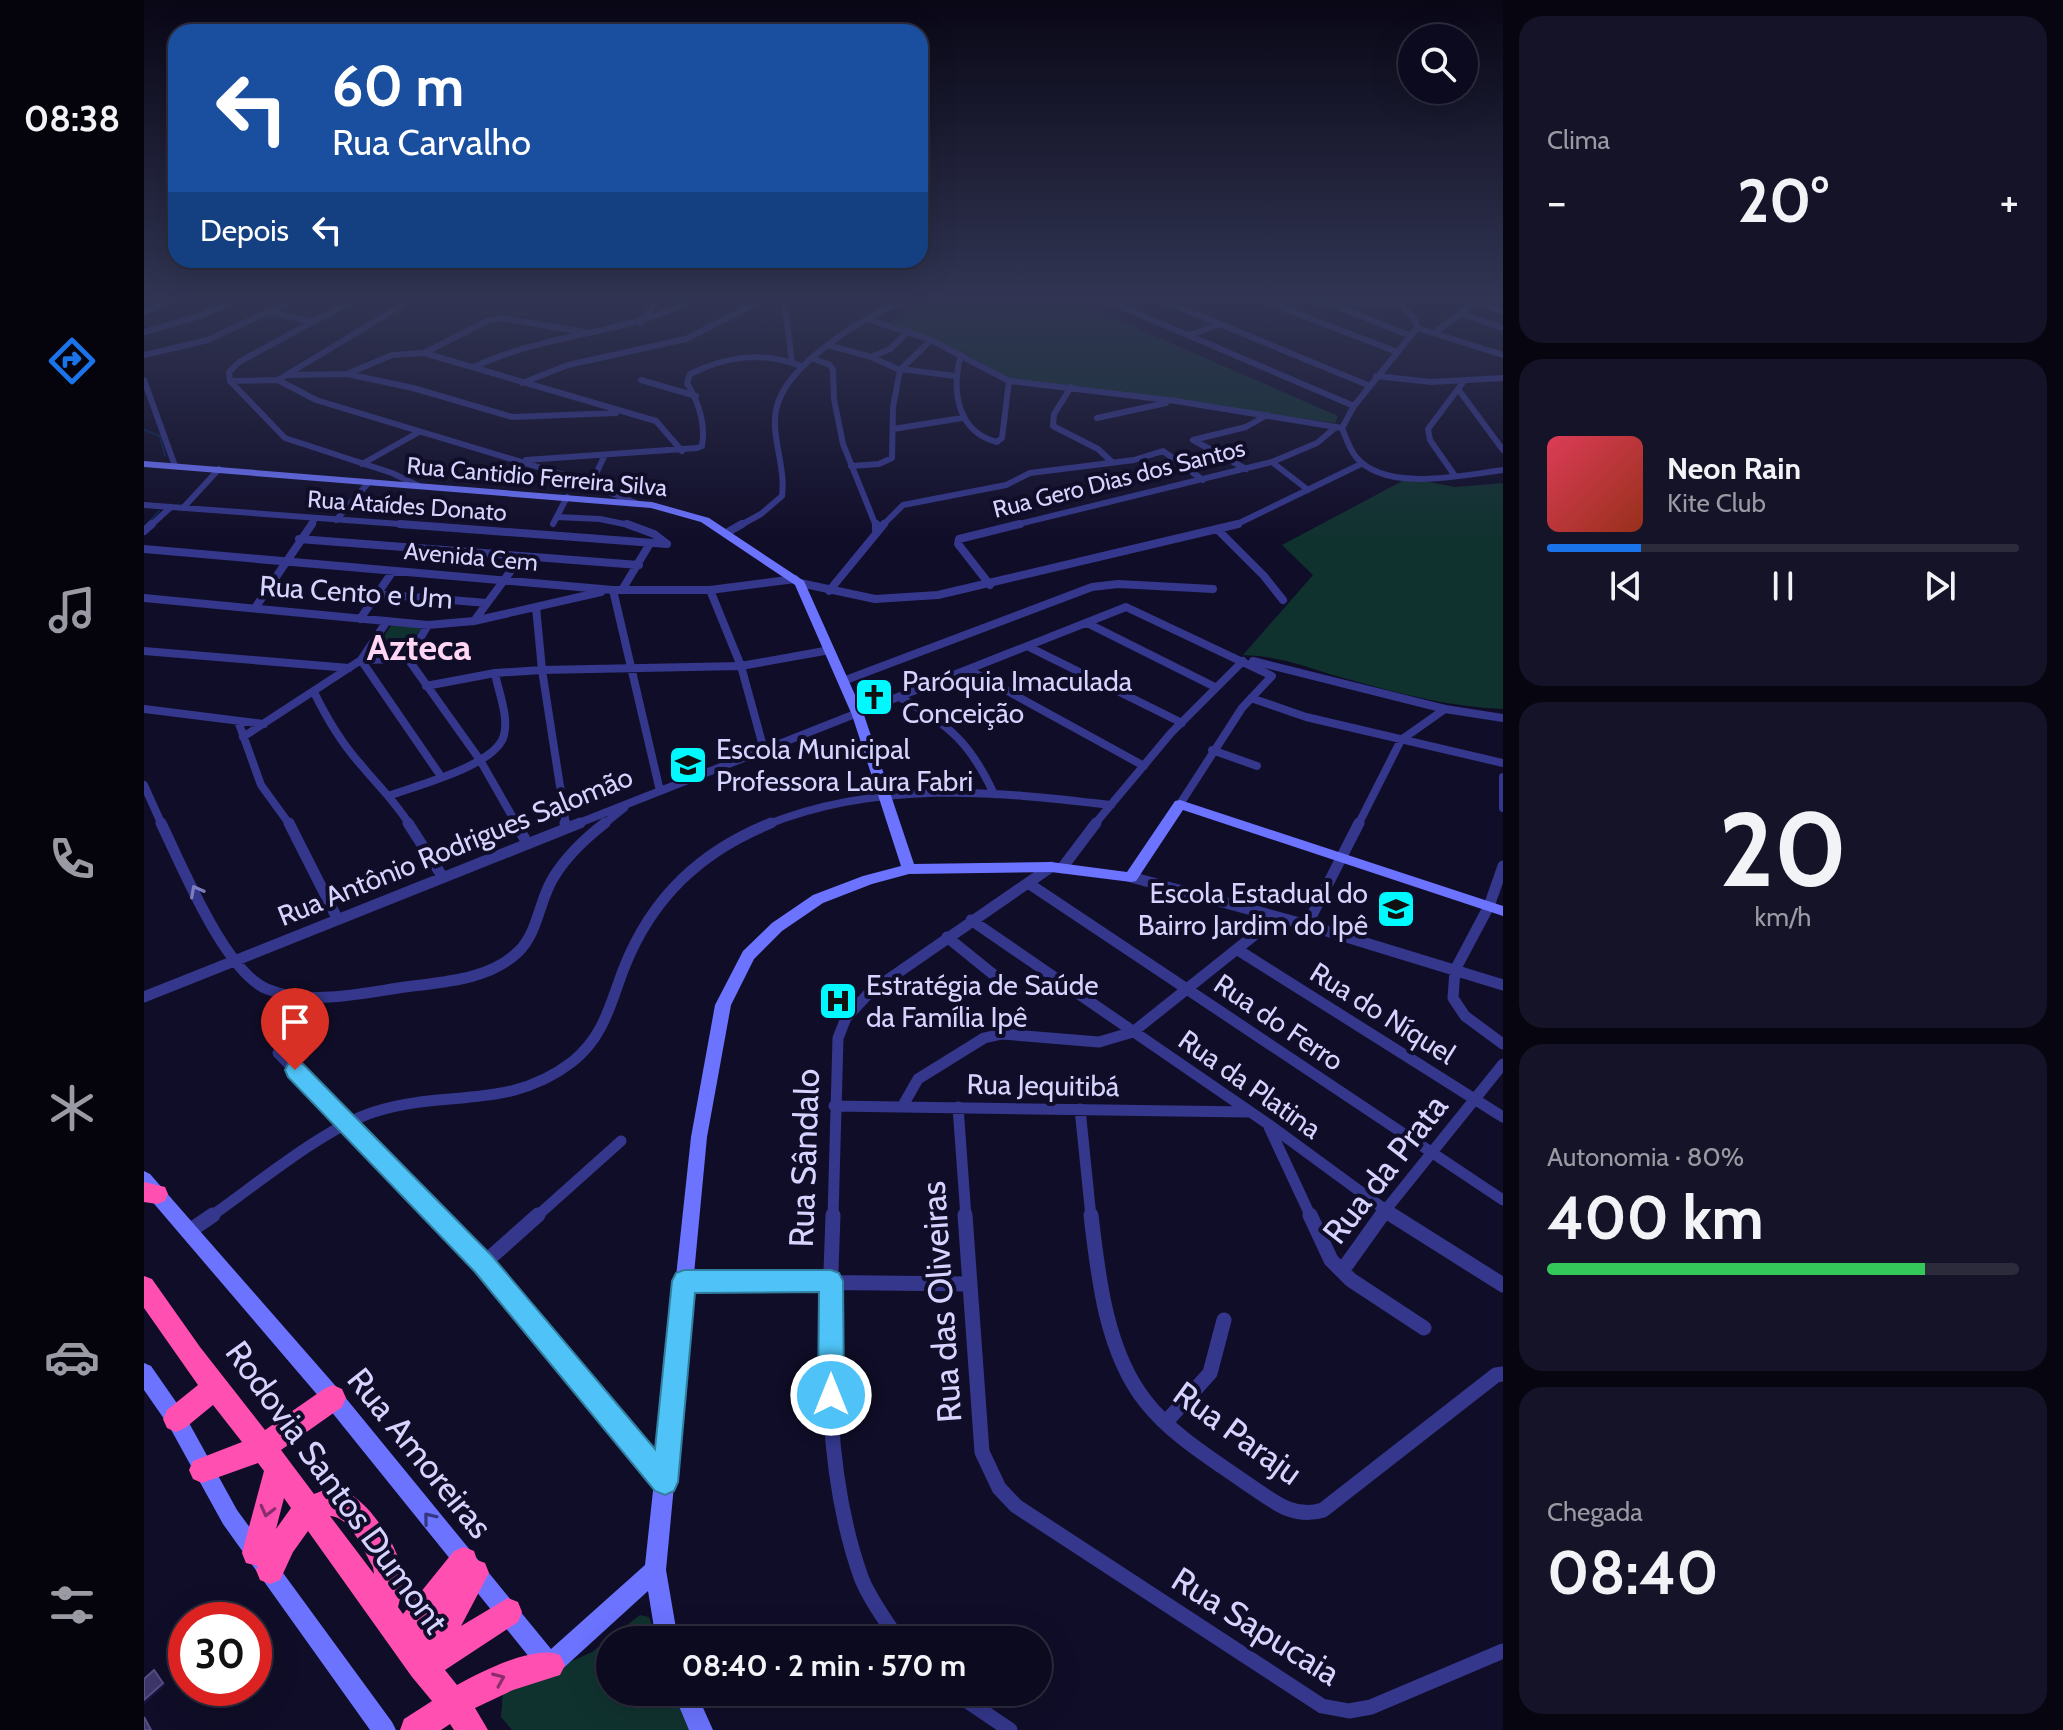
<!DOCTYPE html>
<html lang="pt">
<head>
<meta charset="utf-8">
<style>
	:root { --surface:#0c0a1e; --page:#151327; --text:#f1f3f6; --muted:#9a9aa4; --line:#2c2b3c; --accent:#1a73e8 }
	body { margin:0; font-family:Cabin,sans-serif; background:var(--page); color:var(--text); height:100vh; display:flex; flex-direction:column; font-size:30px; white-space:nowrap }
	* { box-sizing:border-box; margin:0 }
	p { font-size:26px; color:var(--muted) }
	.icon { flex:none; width:44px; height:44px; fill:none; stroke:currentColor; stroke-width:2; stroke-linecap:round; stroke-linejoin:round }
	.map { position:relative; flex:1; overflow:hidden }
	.sheet { display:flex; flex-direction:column; gap:16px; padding:16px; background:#070610; width:560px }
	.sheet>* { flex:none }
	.top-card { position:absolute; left:24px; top:24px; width:760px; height:244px; border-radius:24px; box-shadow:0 8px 32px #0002,0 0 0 2px var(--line); background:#1a4fa0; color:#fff; overflow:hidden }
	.controls { position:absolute; left:1254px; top:24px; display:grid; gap:16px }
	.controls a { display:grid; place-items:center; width:80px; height:80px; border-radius:50%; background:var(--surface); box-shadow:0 8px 32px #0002,0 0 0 2px var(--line); font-size:40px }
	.speed { position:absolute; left:24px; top:1602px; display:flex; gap:16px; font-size:40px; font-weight:700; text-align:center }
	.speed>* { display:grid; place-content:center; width:104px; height:104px; border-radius:50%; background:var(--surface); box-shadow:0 8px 32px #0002,0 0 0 2px var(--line); line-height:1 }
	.speed .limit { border:12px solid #d22; background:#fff; color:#111 }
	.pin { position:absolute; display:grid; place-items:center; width:68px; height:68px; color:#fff; margin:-82px -34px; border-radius:50% 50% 50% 0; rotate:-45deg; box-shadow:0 0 8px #0007 }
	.pin .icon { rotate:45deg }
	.me { position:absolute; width:88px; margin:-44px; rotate:0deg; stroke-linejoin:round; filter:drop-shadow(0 0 6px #0008) }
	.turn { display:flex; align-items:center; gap:28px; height:168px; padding:0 32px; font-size:36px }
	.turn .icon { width:104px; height:104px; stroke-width:2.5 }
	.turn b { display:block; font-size:56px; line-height:68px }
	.then { display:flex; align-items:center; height:76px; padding:0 32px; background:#0003; gap:16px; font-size:30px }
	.big { font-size:60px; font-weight:800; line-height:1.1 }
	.sheet .widget { flex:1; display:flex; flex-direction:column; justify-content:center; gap:12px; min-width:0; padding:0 28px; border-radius:24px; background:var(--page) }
	.sheet .dial { align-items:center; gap:0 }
	.dial b { font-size:104px; line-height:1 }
	.song { display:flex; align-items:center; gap:24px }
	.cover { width:96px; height:96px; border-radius:12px; background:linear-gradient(135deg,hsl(350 70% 55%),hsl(10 70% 35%)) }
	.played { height:8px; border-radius:4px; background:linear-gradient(90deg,var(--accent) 20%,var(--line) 20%) }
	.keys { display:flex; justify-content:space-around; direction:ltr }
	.heat { display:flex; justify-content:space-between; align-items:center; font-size:44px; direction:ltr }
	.charge { height:12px; border-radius:6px; background:linear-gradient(90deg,#34c759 80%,var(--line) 0) }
	.trip { position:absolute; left:452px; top:1626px; width:456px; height:80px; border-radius:40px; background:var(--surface); box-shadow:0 8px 32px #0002,0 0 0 2px var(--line); font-weight:800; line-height:80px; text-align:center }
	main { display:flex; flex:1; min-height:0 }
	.dock { display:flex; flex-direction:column; width:144px; justify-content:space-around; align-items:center; background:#05040c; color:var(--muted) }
	.dock .icon { width:56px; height:56px }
	.dock .selected { color:var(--accent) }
	.dock b { font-size:36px; color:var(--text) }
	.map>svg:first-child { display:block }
</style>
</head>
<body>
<main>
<nav class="dock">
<b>08:38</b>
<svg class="icon selected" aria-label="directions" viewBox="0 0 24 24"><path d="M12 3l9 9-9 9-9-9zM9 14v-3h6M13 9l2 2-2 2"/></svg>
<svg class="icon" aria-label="music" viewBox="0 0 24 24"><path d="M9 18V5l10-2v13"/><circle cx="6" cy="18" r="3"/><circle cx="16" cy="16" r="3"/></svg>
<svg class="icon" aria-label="phone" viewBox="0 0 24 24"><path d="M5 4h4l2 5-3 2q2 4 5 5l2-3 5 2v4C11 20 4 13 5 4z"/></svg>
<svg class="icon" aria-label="climate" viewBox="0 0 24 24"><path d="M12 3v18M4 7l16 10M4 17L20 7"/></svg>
<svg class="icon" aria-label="car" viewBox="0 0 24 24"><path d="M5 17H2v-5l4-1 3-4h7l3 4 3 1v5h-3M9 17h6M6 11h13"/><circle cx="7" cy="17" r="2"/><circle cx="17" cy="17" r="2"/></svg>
<svg class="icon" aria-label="filters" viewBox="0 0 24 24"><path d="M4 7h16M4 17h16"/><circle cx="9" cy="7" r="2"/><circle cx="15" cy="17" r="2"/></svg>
</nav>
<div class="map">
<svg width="1359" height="1730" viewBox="0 0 1359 1730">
	<rect width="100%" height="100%" fill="#100d28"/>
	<path fill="#10322f" d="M859,298H924L1194,416L1191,423L961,390L870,382L820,353L746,323L766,308Z
		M1264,478L1311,487L1359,483V709C1307,707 1257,694 1207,680C1165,669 1145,657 1099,655L1169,575L1138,545Z
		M248,624L278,627L259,657L228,654Z
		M496,1615L505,1617L514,1640H466V1692H536L554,1730H368L357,1717L359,1692L448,1652Z"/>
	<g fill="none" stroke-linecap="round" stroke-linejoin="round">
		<path stroke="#07264d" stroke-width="2" d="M0,430L16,436L21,456
			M4,523L15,511"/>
		<path stroke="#34378b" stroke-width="6" d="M213,298L95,362L85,372L86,381L141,438L248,473L275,486
			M270,298L134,380L172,400L427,477L492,503
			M526,298L545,302
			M640,298L648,362
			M957,298L1210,406
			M1013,298L1226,386
			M1113,298L1253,352
			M1151,298L1187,304L1255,303
			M1251,298L1271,320L1273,328
			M1318,298L1359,312
			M1194,307L1267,336
			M0,312L30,298
			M125,312L169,322
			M1317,314L1359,328
			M723,319L787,340L865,381L1032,401L1198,428
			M496,323L516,298
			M1273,328L1210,406L1198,428C1202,438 1205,448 1212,457C1242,493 1319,475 1359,470
			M1273,328L1359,355
			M0,332L56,316L95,298
			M1290,333L1330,303
			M1046,335L1076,324
			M687,346L727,357L756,370L749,407L748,458L735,464L707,466
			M280,353L343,321L357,318L445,333
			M0,355L64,340L153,298
			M817,355C807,390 813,432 853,442L858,438L865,381
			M727,357L746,349L765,331
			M670,359L686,365L689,370L690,399L699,444L732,526
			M330,367C401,333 482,335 552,298
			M757,369L811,376
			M756,370L787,340
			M203,374L248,355L280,353L512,421L538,451
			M142,375L203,374L269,388L368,417L472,413
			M1232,376L1287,382L1359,378
			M0,380L31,466
			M497,380L552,396
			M86,381L134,380
			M378,383L424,365L542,339L622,298
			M927,387L910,414L909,426L954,449L967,461
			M1314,389L1359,450
			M953,418L1022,403
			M749,429L818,418
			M382,460L553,448L558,446C562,423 555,403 543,383L546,374C583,356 618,351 657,366
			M1128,462L1164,490
			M218,464L275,432
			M1102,469L1049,440L1102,427L1123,415
			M1311,476L1286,440L1284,429L1320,381
			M447,484L461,455
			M0,505L283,526
			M39,508L75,469
			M413,517L456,519L490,526
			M192,520L225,482
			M409,524L423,497
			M6,526L27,507
			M166,526L171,519
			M595,526L617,514L638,496C642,467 627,438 632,410C641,363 726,313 767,298
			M738,526L759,505L862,485L886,473L990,460L1019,451L1059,480
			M867,526L1128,462L1173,443L1192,427
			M1089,526L1217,464"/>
		<path stroke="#34378b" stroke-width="8" d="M256,524L523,544
			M483,524L510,534L523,544
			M1073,529L1120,576L1139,600
			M0,531L8,524
			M732,531V524
			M584,532L598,524
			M155,539L495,565
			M0,549L469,590H566L651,579
			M656,583L731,599L794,595L1094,524
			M846,585L814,544L815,539L876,524
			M469,590L516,791
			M478,590L505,545
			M566,590L597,666L620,750
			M685,591L740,524
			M233,594L343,603
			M0,598L284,625L330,621L457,592
			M392,607L398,670L422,825
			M111,608L168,524
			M216,619L249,571
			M330,621L377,557
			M943,623L1071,687
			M284,625L264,659L336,760L373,825
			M885,647L1038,723
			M0,651L205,668
			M217,660L296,775
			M217,660L264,659
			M1109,661L1301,709L1359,718
			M827,671L1000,766
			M699,681L948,587L974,584L1069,589
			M282,686L351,673L398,670L597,666L686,650
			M170,692C183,719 198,744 218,766C237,789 249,799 266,825
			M757,698C805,724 827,744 850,794
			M1107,698L1162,717L1359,763
			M0,709L120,724
			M94,721L117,785L146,825
			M99,737L217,660L243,621
			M1068,750L1113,766
			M1359,777V808
			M0,785L18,825
			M247,795C274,785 353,765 360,735C365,716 354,691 351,673
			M430,825L982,607L1128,676L1098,708L1036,804
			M459,825L480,808
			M622,825C734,780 850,791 967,805
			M950,825L1027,733L1099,661
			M1214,825L1257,740L1301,709"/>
		<path stroke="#34378b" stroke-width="11" d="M17,823C37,864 81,972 123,989C164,1006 219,993 261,987C299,982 346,980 375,951C395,931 395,898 411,875C423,856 443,837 461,823
			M145,823L193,918
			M264,823L298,876
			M372,823L383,843
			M421,823L422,827
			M1359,866L1345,906L1311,970L1309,998L1321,1016L1359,1044
			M918,868L952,823
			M987,877L1163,925L1359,985
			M884,883L1359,1200
			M827,920L1124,1124L1251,1217
			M1163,925L1215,823
			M803,937L871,992
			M1094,950L1359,1117
			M0,997L436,823
			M134,1053L293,1217
			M690,1106L1104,1112
			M758,1107L774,1079L840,1038L858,1034L955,1042L989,1032L1133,917
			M814,1107L822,1217
			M936,1109L947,1217
			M1125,1127L1167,1217
			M66,1217C112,1185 180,1128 230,1112C302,1089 364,1111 428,1062C460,1037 466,1004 480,968C508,897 557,851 627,823
			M392,1217L477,1141
			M689,1217L694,1038L702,1018L726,992L907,867
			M1236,1217L1359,1064"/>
		<path stroke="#34378b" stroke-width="15" d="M291,1215L339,1264L519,1480
			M689,1215C685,1335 676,1462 717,1577C725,1599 742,1620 754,1640
			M821,1215L838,1452L855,1488L872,1506L1178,1706L1205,1711L1227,1707L1359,1651
			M947,1215C954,1276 962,1352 1002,1402C1028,1435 1068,1459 1102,1483C1127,1499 1148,1520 1179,1510L1352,1375L1359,1374
			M1166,1215L1187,1260L1207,1280L1280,1328
			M1248,1215L1359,1285
			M44,1232L69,1215
			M339,1264L394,1215
			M1198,1271L1238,1215
			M540,1281L826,1284
			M1022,1422L1066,1373L1080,1320
			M810,1692L866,1730"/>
		<path fill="#6b73ff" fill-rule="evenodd" d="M0,461L508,502L565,518L660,581L720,715L770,864L907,862L983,872L1031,801L1036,800L1359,906V916L1039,810L992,881L987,882L907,872L765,874L728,884L679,903L638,931L610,959L587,1005L563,1137L522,1570L534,1640H512L504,1591L414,1673L406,1676L398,1673L182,1405L0,1192V1171L6,1174L196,1391L407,1649L501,1565L547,1137L571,1005L599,951L628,923L669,895L719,876L757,866L708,715L651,585L557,522L507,508L0,467Z
			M0,1363L7,1366L39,1412L93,1510L248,1722L252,1730H226L79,1524L25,1426L0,1390Z
			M529,1692H552L569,1730H545Z"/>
		<path fill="#ff4fb1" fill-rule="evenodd" d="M0,1182L21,1187L24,1194L21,1201L13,1204L0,1202Z
			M0,1276L8,1279L56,1347L121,1430L180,1389L189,1385L198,1389L202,1398L198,1407L137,1450L170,1494C175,1492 182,1489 188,1489C216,1487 250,1539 256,1564C260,1579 258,1592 254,1607L259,1614L310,1551L320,1547L330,1551L333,1560L341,1563L345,1573L317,1626L364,1598L374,1602L378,1612L374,1622L301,1670L313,1685C337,1672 391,1644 416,1655L421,1665L416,1675L369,1690L331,1708L344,1730H310L306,1724L297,1730H256L260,1719L288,1701L268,1677L164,1531L149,1552L136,1580L126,1584L116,1580L112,1570L114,1566L102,1563L98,1553L120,1471L114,1463L58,1483L49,1479L45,1470L49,1461L98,1442L69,1405L41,1428L32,1432L23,1428L19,1419L23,1410L54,1385L0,1308ZM140,1498L147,1508L132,1529ZM186,1516C207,1517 219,1550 229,1567L230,1574Z"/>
	</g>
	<path fill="#18133d" d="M10,1670L13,1672L22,1685L0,1705V1700Z"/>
	<path fill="#3d376a" stroke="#555081" stroke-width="2" d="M10,1670L19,1683L0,1700V1679Z
		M0,1717L7,1730H0Z"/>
	<defs><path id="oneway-chevron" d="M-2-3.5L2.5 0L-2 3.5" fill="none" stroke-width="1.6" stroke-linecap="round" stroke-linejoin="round" transform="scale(2)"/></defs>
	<use stroke="#7d7ebf" href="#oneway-chevron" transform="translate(52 891) rotate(-118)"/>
	<g stroke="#882e6c">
		<use href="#oneway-chevron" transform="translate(123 1511) rotate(104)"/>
		<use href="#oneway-chevron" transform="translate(355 1679) rotate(-23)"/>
	</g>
	<use stroke="#34367e" href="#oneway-chevron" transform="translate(285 1518) rotate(-129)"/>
	<linearGradient id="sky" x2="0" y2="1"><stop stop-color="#090716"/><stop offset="0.55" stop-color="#313553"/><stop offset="1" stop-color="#313553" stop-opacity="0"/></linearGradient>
	<rect width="1359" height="540" fill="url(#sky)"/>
	<path fill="#4fc3f7" stroke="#337fa1" stroke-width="2" d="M151,1062L159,1064L348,1256L511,1449L528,1281L532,1273L540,1270H687L695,1273L699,1281L700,1395L696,1404L687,1407L678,1404L674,1395L675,1292L551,1293L534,1482L530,1491L521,1495L511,1491L331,1272L144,1077L141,1070L144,1064Z"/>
	<defs>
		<g id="church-square" transform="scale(2)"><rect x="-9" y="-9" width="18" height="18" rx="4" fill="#00f9ff" stroke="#100d28"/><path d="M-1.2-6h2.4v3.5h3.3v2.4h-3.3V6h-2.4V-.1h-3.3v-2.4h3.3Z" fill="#111"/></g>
		<g id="school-square" transform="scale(2)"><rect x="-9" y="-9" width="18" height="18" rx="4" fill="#00f9ff" stroke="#100d28"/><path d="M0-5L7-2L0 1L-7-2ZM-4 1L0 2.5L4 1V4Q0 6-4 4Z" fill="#111"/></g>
		<g id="hospital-square" transform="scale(2)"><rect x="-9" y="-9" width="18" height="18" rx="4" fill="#00f9ff" stroke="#100d28"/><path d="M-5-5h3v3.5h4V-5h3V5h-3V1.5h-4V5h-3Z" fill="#111"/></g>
	</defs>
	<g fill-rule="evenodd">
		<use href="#church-square" x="730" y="697"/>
		<use href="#school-square" x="544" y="765"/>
		<use href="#school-square" x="1252" y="909"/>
		<use href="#hospital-square" x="694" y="1001"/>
	</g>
	<g text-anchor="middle" stroke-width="8" stroke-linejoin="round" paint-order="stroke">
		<g font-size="24" fill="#d6d4ff" stroke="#100d28">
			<text transform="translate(393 477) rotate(5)" y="8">Rua Cantidio Ferreira Silva</text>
			<text transform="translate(975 479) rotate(-14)" y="8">Rua Gero Dias dos Santos</text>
			<text transform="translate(263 506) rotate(4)" y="8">Rua Ataídes Donato</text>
			<text transform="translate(327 557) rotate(5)" y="8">Avenida Cem</text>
		</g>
		<g font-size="28" fill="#d6d4ff" stroke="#100d28">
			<text transform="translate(212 592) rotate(4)" y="10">Rua Cento e Um</text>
			<text transform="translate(311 846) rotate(-22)" y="10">Rua Antônio Rodrigues Salomão</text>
			<text transform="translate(1239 1013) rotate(32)" y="10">Rua do Níquel</text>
			<text transform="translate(1135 1022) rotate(34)" y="10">Rua do Ferro</text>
			<text transform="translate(1106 1084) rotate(35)" y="10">Rua da Platina</text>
			<text transform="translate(899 1085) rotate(1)" y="10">Rua Jequitibá</text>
		</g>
		<g font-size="28" fill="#d6d4ff" stroke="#100d28" text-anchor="start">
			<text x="758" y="691">Paróquia Imaculada<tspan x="758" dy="32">Conceição</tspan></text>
			<text x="572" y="759">Escola Municipal<tspan x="572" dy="32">Professora Laura Fabri</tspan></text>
			<text x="1224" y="903" text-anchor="end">Escola Estadual do<tspan x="1224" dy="32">Bairro Jardim do Ipê</tspan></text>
			<text x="722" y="995">Estratégia de Saúde<tspan x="722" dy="32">da Família Ipê</tspan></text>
		</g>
		<g font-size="34" fill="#d6d4ff" stroke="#100d28">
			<text transform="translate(660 1158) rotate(-88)" y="12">Rua Sândalo</text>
			<text transform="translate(1241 1169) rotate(-52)" y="12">Rua da Prata</text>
			<text transform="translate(797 1302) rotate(-94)" y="12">Rua das Oliveiras</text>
			<text transform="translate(1094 1433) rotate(36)" y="12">Rua Paraju</text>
			<text transform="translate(276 1453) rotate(51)" y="12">Rua Amoreiras</text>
			<text transform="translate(193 1487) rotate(54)" y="12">Rodovia Santos Dumont</text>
			<text transform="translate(1112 1626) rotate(32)" y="12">Rua Sapucaia</text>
		</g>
		<g font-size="36" font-weight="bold" fill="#ffd6f3" stroke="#100d28">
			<text x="275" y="660">Azteca</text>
		</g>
	</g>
</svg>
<div class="controls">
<a><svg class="icon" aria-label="search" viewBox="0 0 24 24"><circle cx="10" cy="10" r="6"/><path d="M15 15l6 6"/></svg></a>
</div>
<div class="speed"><div class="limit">30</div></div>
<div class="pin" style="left:151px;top:1070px;background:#d93025"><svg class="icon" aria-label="arrive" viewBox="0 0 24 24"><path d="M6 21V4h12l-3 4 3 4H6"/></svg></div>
<svg class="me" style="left:687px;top:1395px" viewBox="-20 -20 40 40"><circle r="17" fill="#4fc3f7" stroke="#fff" stroke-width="3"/><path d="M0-11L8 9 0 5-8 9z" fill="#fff"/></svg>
<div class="trip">08:40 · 2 min · 570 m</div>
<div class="top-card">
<div class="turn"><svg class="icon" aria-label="left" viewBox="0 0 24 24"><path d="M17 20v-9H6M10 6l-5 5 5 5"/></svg><div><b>60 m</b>Rua Carvalho</div></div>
<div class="then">Depois<svg class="icon" aria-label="left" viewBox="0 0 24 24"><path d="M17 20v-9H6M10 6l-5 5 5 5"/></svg></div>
</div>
</div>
<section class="sheet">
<div class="widget"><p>Clima</p>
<div class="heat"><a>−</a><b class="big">20°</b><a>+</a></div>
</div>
<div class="widget">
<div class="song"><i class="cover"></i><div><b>Neon Rain</b><p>Kite Club</p></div></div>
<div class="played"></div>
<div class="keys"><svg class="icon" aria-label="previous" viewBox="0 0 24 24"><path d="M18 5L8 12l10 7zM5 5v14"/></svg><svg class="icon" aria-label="pause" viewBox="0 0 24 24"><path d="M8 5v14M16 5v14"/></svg><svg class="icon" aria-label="next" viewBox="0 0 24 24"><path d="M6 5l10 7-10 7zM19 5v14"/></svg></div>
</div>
<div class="widget dial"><b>20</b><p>km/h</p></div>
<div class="widget"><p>Autonomia · 80%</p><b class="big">400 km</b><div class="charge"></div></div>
<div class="widget"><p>Chegada</p><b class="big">08:40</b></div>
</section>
</main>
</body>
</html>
